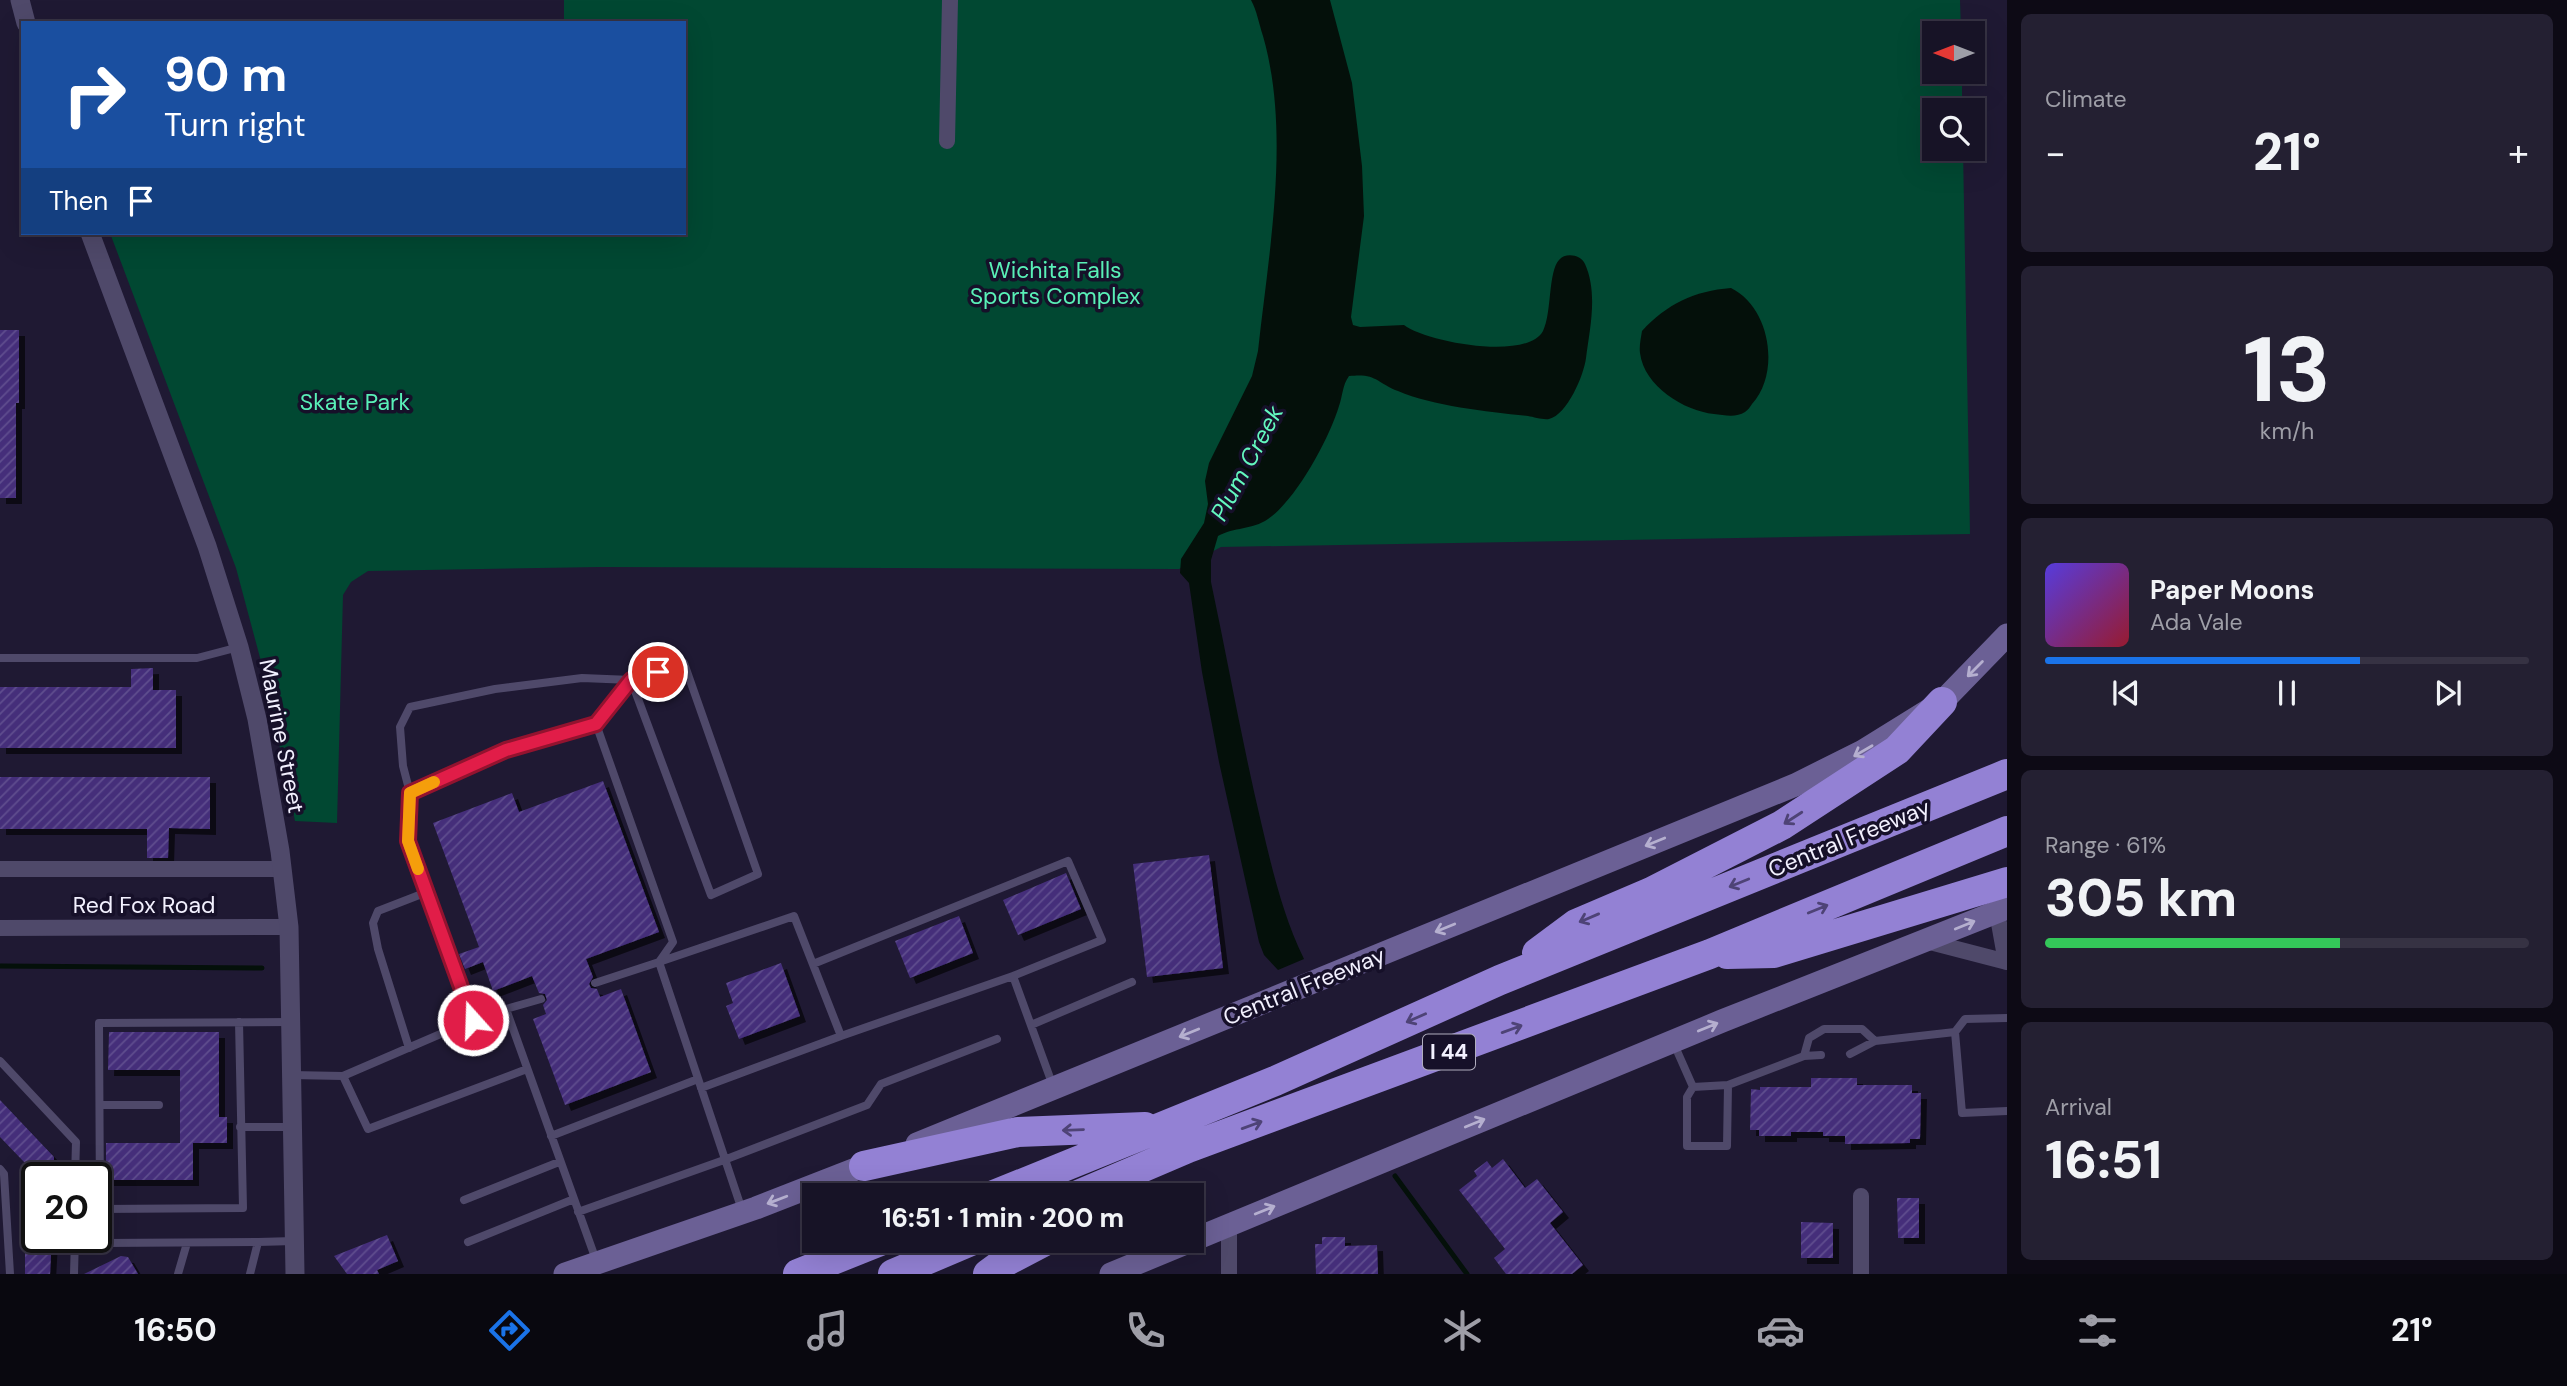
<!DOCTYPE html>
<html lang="en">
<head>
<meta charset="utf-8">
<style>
	:root { --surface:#171326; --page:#242032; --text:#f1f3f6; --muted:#9e9ea7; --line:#363243; --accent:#1a73e8 }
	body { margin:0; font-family:"DM Sans",sans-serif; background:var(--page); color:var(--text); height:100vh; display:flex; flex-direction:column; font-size:26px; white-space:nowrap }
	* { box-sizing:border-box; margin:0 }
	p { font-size:23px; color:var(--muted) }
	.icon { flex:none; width:38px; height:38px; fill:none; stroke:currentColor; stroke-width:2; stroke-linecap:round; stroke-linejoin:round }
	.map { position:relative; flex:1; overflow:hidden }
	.panel { display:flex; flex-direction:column; gap:14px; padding:14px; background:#0d0a15; width:560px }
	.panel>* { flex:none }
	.banner { position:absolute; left:21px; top:21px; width:665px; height:214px; border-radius:0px; box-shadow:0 7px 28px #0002,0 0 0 2px var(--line); background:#1a4fa0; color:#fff; overflow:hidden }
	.needle { width:46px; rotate:270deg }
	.tools { position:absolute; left:1922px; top:21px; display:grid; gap:14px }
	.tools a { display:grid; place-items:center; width:63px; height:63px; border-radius:0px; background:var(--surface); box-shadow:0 7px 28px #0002,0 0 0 2px var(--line); font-size:35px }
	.speed { position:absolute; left:21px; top:1162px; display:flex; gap:14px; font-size:35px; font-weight:700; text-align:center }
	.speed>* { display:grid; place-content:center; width:91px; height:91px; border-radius:50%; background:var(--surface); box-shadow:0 7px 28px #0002,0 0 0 2px var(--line); line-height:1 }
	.speed .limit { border:4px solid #111; border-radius:10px; background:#fff; color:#111 }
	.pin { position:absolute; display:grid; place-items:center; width:60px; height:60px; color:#fff; margin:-30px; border:4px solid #fff; border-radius:50%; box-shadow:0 2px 7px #0007 }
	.me { position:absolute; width:77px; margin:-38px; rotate:340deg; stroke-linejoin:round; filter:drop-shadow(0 0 5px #0008) }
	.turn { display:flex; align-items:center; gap:24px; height:147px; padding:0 28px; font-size:32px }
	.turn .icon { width:91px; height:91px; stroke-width:2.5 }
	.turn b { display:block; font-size:49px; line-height:60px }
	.then { display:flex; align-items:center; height:66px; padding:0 28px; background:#0003; gap:14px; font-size:26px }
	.big { font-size:52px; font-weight:800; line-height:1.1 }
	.panel .widget { flex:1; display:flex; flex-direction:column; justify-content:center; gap:10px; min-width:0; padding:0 24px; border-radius:10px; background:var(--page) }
	.panel .dial { align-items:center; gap:0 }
	.dial b { font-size:91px; line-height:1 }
	.song { display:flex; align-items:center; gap:21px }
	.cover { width:84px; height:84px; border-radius:10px; background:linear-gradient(135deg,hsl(250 70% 55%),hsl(350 70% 35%)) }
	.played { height:7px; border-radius:4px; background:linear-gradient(90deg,var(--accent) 65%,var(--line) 65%) }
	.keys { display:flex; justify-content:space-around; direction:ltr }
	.heat { display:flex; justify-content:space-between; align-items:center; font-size:38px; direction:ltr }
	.charge { height:10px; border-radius:5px; background:linear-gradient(90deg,#34c759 61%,var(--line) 0) }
	.trip { position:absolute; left:802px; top:1183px; width:402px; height:70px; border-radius:0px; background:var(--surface); box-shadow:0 7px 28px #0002,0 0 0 2px var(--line); font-weight:800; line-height:70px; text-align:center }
	.tabs { display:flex; height:112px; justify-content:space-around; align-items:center; background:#09080f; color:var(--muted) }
	.tabs .icon { width:49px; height:49px }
	.tabs .current { color:var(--accent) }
	.tabs b { font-size:32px; color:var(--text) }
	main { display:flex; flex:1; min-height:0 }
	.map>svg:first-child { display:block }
</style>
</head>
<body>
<main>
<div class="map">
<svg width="2007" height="1274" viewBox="0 0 2007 1274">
	<defs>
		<pattern id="building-hatch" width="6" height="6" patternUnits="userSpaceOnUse" patternTransform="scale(1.75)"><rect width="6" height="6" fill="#442f7a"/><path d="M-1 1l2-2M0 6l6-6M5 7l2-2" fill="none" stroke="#5f4d8e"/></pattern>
		<filter id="shadow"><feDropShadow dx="6" dy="6" stdDeviation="0" flood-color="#0009"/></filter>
	</defs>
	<rect width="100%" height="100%" fill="#1f1933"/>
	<path fill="#014832" d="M564,0H1960L1961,33H1934V72H1962V110H1934V149H1963L1970,534L1221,547L1179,569L599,567L368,571L351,582L343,595L337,823L295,821L266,680L236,568L110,233H684V23H564Z"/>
	<path fill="#04100a" d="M1251,0H1330L1352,83L1362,166L1364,216L1351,317L1353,325L1360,327L1404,325C1426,342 1527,361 1543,331C1552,313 1548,272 1559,260C1566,252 1581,255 1585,264C1598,293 1590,328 1586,358C1584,375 1567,415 1549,419C1543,420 1534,417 1528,416C1489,412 1433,406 1398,391C1375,382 1377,373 1349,376C1342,386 1343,395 1339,406C1329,439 1296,500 1268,519C1252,530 1234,527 1218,536L1211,560V582C1228,662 1242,742 1261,822C1272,869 1283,916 1304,959L1278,970L1264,955L1259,942L1219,762L1202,672L1189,583L1180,573L1181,559L1204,523L1208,504L1205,481L1209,463L1252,376L1258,351C1269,250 1291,134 1263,36C1259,24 1257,11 1251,0Z
		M1731,288C1770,307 1781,372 1752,404C1750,407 1748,410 1745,412C1736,418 1724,415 1714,414C1684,411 1644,386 1640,353C1639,346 1641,338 1642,331C1667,304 1694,291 1731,288Z"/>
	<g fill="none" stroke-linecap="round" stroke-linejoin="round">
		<path stroke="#04100a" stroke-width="5" d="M0,966L262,968
			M1395,1176L1467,1274"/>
	</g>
	<path fill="url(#building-hatch)" filter="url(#shadow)" d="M0,330H19V403H16V498H0Z
		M153,668V690H176V748H0V687H131V669Z
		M0,777H210V829L169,828L168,858H147V829H0Z
		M603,781L659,932L586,959L593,977L589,984L591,988L597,989L600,997L621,989L651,1072L565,1105L533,1019L546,1014L543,1005L547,1000L545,994L539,993L532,976L493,991L483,962L465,969L459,954L479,947L433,823L512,793L519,812Z
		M1209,855L1223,968L1147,977L1133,864Z
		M1066,873L1081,909L1018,935L1003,900Z
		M959,916L973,953L910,978L895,941Z
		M781,963L800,1016L739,1039L726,1006L733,1003L726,983Z
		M109,1032H219V1117H227V1143H180V1070H108Z
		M1811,1078H1857V1085H1912V1093H1921L1920,1139H1910V1143L1845,1144V1136H1823V1132H1791V1136H1759V1130H1750L1751,1089L1760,1090V1087H1811Z
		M0,1100L54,1157V1178H25V1163L0,1137Z
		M106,1143H193V1180H106Z
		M1503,1159L1525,1188L1537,1179L1563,1212L1550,1223L1583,1265L1572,1274H1506L1494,1258L1505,1249L1459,1190L1477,1176L1474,1171L1487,1161L1492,1168Z
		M1897,1198H1919V1238H1898Z
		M1801,1222L1833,1223V1258H1801Z
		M387,1235L398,1261L377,1270L379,1274H347L334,1256Z
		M25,1237H52L50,1274H25Z
		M1322,1237H1345V1246L1377,1245L1378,1274H1316L1315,1244H1322Z
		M121,1256L128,1257L138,1274H84Z"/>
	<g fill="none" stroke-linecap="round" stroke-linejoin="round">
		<path stroke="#4f496a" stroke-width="8" d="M0,658H197L239,647
			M410,793L403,766L400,727L410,707L495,689L582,678L631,680L684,663L758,874L711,895L631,680L596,724
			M659,962L794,916L841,1036L701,1088
			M813,964L1068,861L1102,940L1013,976L1053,1086
			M595,983L659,962L742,1210
			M506,1009L541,999
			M2007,1018L1965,1019L1955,1032L1962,1113L2007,1111
			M473,1020L408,841L410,793L506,750L596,724L673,942L659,962
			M239,1022L243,1208L100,1209L99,1023L291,1022
			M1031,1025L1132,982
			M841,1036L1013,976
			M1674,1044L1693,1087L1687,1097V1146H1727L1728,1085L1693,1087
			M409,1048L378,949L373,923L378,911L427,892
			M1850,1054L1875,1041L1955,1032
			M1804,1056L1809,1038L1824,1029H1862L1875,1041
			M0,1061L76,1142L75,1178
			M291,1075L343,1076L473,1020L506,1009L596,1260
			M343,1076L368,1129L527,1069
			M1728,1085L1804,1056L1821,1055
			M101,1105H159
			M240,1127H291
			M551,1136L698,1079
			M0,1169L4,1174L10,1274
			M464,1200L559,1162
			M578,1212L724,1160L867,1105L881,1084L997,1039
			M468,1242L574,1199
			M103,1243L258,1242
			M74,1274L75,1237
			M178,1274L187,1243
			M250,1274L258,1242L294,1241"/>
		<path stroke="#4f496a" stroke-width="16" d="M947,141L950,0
			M0,869H282
			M1997,912L2006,962
			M0,928L289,927
			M1926,941L2007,962
			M1229,1225V1274
			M1861,1274V1196"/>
		<path stroke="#4f496a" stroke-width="19" d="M20,0L26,23
			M90,233L207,546L239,647L257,719L280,851L289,927L295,1274"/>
		<path stroke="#6b6095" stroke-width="23" d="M917,1144L1795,785L1863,751L1942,702L2007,635
			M565,1274L756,1208L879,1160
			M1111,1274L1722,1021L2007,908"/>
		<path stroke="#9381d4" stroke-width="30" d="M1537,953L1576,924L1651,892L1782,825L1897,750L1942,702
			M1727,954L1774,953L2007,882
			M864,1166L1018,1132L1145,1127
			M994,1195L1275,1081L1500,980L2007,774
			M1078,1195L1188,1148L1710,954L2007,831
			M798,1274L880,1241
			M893,1274L971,1241
			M988,1274L1003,1263L1045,1241"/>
	</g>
	<defs><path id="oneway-shaft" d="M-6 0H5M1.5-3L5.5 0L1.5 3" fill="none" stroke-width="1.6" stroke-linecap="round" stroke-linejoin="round" transform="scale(1.75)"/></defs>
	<g stroke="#b5afcf">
		<use href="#oneway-shaft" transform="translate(1975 669) rotate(135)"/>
		<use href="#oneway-shaft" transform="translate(1863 751) rotate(150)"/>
		<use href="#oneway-shaft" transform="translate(1655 842) rotate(158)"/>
		<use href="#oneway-shaft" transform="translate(1965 925) rotate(-22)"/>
		<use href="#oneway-shaft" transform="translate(1445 928) rotate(158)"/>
		<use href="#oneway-shaft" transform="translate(1708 1027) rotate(-22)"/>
		<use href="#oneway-shaft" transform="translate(1189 1033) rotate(158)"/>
		<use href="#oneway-shaft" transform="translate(1475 1123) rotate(-22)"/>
		<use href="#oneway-shaft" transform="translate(777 1200) rotate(159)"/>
		<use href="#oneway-shaft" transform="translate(1265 1210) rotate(-22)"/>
	</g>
	<g stroke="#4e4376">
		<use href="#oneway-shaft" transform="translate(1793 818) rotate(147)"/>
		<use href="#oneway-shaft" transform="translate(1739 883) rotate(158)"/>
		<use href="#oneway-shaft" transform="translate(1818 909) rotate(-22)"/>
		<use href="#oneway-shaft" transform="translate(1589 918) rotate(157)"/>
		<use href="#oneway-shaft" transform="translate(1416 1018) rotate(156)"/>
		<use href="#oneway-shaft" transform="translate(1512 1029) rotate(-20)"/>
		<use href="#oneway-shaft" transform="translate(1252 1125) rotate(-20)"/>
		<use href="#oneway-shaft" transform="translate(1073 1130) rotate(178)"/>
	</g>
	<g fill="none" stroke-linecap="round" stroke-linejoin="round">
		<g stroke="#92132f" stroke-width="18">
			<path id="route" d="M473,1020L408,841L410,793L506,750L596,724L631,680L658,672"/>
		</g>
		<use href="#route" stroke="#e11d48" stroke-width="12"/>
		<path stroke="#f59e0b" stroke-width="12" d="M418,869L408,841L410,793L434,782"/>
	</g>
	<g text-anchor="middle" stroke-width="7" stroke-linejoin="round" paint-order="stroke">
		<rect fill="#161029" stroke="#b0adbe" stroke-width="2" x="1423" y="1034.5" width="52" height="35" rx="5"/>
		<g font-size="21" font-weight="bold" fill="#f2f0fe">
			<text x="1449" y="1059">I 44</text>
		</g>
		<g font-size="23" fill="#59f0b7" stroke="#161029">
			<text x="1055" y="278">Wichita Falls<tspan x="1055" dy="26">Sports Complex</tspan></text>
			<text x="355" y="410">Skate Park</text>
		</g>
		<g font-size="23" fill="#f2f0fe" stroke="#161029">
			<text transform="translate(282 736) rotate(79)" y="8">Maurine Street</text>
			<text transform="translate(1849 838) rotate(-22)" y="8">Central Freeway</text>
			<text x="144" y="913">Red Fox Road</text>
			<text transform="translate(1304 986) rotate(-22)" y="8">Central Freeway</text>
		</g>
		<g font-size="24" font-style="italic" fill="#63f8bf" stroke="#161029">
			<text transform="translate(1247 463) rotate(-62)" y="8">Plum Creek</text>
		</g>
	</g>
</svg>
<div class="tools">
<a><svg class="needle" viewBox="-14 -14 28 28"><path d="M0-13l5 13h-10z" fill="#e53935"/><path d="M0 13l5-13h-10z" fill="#9e9ea7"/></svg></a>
<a><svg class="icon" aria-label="search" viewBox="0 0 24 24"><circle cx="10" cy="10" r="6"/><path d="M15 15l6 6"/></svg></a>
</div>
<div class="speed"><div class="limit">20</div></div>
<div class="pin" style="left:658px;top:672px;background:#d93025"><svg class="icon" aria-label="arrive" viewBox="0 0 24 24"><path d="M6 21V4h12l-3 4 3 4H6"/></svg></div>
<svg class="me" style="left:473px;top:1020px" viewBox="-20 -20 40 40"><circle r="17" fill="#e11d48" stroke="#fff" stroke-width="3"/><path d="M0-11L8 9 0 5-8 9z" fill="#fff"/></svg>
<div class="trip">16:51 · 1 min · 200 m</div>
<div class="banner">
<div class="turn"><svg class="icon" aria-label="right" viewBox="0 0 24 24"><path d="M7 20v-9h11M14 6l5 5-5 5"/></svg><div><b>90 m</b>Turn right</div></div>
<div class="then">Then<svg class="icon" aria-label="arrive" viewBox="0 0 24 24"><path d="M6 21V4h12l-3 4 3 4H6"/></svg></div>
</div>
</div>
<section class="panel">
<div class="widget"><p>Climate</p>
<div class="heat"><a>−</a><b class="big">21°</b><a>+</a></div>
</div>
<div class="widget dial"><b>13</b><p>km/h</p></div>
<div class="widget">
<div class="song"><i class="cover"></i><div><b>Paper Moons</b><p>Ada Vale</p></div></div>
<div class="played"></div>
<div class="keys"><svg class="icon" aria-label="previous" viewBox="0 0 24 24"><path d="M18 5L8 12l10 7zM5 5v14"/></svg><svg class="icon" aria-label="pause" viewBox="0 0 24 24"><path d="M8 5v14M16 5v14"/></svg><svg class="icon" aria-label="next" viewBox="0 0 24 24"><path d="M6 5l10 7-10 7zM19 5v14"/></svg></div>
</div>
<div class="widget"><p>Range · 61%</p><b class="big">305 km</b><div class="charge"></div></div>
<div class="widget"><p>Arrival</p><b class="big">16:51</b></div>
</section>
</main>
<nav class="tabs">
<b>16:50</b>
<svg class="icon current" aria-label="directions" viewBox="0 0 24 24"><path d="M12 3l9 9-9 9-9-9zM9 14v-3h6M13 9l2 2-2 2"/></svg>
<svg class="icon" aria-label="music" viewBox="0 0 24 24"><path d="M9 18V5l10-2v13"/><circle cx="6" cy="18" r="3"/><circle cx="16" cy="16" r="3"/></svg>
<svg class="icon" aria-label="phone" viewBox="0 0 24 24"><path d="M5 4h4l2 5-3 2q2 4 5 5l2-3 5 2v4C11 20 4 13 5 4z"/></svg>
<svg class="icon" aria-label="climate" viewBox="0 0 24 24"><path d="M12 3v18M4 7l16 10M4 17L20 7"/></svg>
<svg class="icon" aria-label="car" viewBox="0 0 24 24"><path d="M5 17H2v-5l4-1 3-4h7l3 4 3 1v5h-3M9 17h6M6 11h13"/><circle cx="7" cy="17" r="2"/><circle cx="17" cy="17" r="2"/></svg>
<svg class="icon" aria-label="filters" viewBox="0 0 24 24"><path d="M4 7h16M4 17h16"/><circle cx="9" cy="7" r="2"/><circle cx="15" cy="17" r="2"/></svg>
<b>21°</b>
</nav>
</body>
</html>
